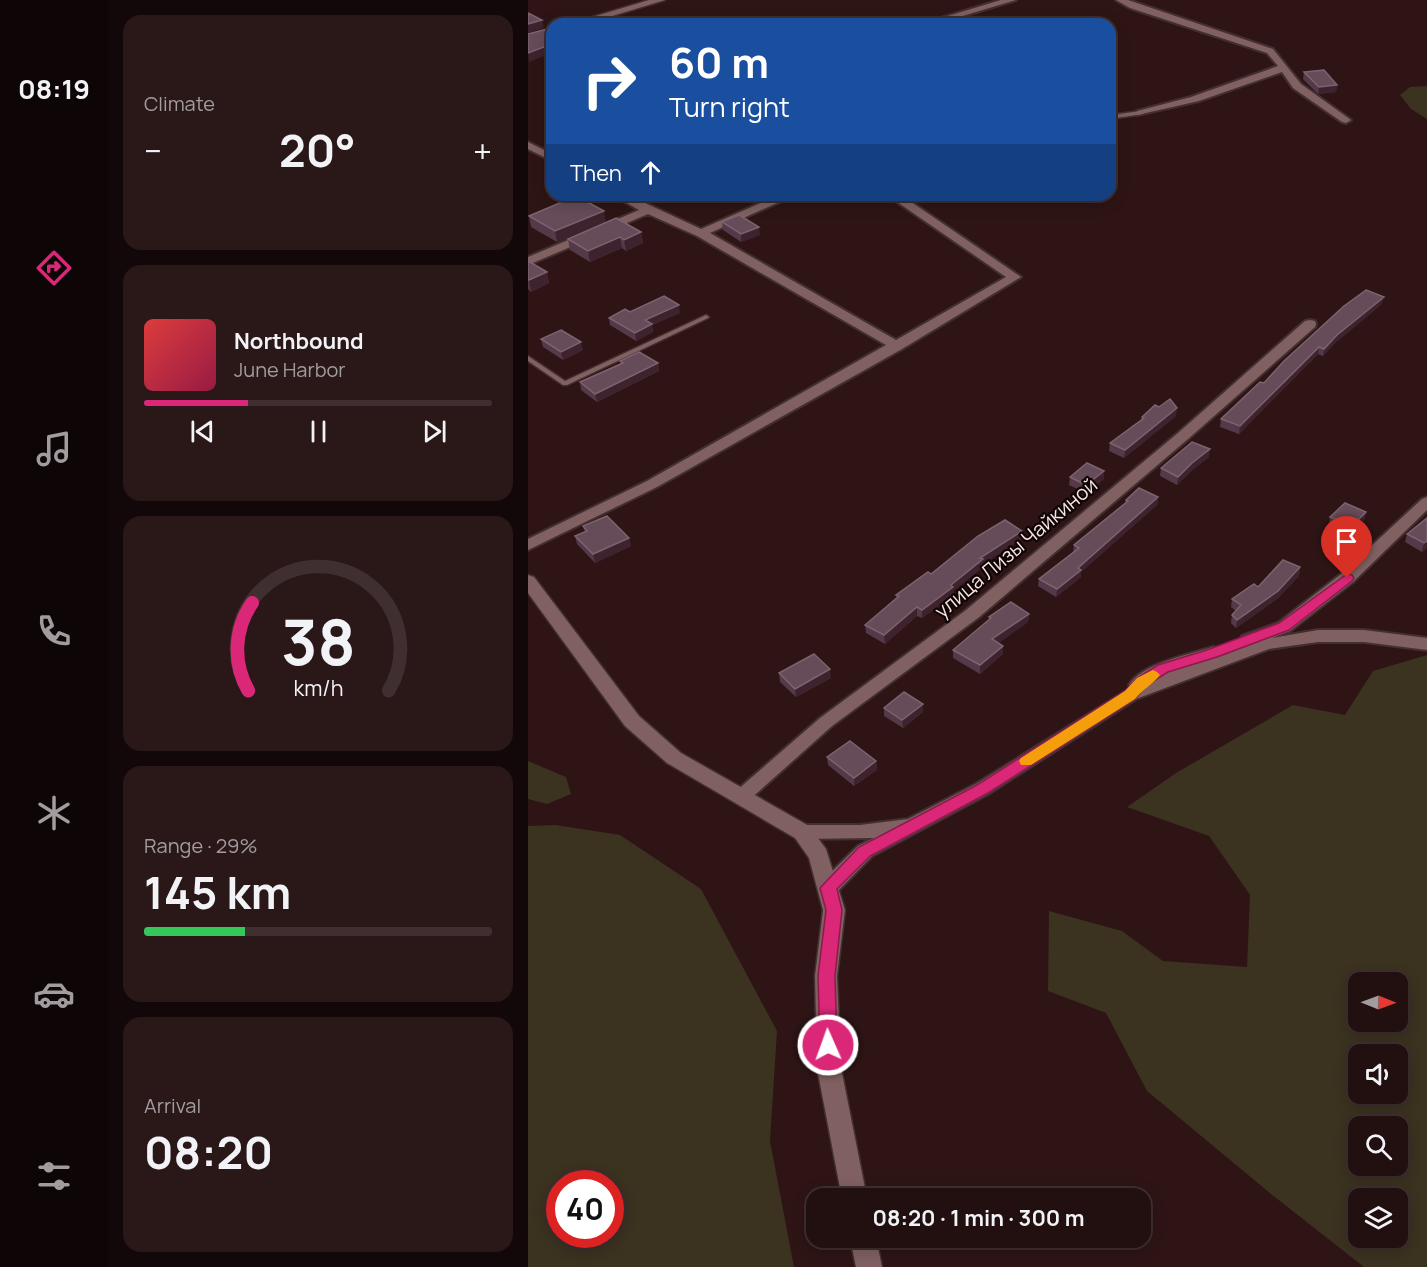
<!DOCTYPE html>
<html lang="en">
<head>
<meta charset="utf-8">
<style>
	:root { --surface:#220f10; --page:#2a1819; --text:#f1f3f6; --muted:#a29c9f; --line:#3f2f30; --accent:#db2777 }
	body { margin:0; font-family:Manrope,sans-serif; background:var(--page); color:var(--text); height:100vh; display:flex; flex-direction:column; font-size:22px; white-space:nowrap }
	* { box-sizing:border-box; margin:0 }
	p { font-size:20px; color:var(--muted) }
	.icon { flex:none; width:33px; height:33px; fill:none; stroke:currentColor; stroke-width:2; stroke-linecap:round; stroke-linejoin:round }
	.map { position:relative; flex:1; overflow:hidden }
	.sheet { display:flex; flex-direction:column; gap:15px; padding:15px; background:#130809; width:420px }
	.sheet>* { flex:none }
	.top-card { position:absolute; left:18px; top:18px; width:570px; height:183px; border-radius:18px; box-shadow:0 3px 15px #0003,0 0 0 2px var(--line); background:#1a4fa0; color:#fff; overflow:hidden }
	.needle { width:39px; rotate:91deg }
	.fabs { position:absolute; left:820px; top:972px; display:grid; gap:12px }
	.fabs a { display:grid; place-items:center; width:60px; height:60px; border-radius:12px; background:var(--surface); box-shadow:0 3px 15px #0003,0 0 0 2px var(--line); font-size:30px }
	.speed { position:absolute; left:18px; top:1170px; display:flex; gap:12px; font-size:30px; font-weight:700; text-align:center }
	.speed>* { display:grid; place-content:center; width:78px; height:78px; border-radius:50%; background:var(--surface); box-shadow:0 3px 15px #0003,0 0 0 2px var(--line); line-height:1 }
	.speed .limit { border:9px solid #d22; background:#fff; color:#111 }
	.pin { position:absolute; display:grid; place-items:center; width:51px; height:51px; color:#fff; margin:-62px -26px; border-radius:50% 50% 50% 0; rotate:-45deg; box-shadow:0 0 6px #0007 }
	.pin .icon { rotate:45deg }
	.me { position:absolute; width:66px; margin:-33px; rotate:358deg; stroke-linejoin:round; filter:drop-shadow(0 0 4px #0008) }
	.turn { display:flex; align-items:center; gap:21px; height:126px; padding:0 24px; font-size:27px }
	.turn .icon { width:78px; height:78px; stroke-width:2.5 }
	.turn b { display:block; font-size:42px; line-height:51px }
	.then { display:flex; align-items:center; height:57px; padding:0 24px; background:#0003; gap:12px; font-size:22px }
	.big { font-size:45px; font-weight:700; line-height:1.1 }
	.sheet .tile { flex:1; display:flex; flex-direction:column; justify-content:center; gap:9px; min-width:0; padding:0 21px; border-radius:18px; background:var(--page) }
	.sheet .dial { align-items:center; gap:0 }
	.dial svg { height:156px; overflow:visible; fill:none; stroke:var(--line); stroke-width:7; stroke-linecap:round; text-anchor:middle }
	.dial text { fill:var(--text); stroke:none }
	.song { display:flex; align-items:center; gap:18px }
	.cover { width:72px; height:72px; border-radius:9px; background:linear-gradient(135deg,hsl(0 70% 55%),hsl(340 70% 35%)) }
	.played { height:6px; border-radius:3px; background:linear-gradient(90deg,var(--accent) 30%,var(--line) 30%) }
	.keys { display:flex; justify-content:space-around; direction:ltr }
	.heat { display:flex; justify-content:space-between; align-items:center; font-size:33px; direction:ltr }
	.charge { height:9px; border-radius:4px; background:linear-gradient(90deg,#34c759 29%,var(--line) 0) }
	.trip { position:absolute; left:278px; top:1188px; width:345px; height:60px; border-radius:18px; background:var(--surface); box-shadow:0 3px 15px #0003,0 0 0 2px var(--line); font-weight:700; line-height:60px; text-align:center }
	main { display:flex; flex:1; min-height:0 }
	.tabs { display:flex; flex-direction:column; width:108px; justify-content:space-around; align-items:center; background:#0e0606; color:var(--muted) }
	.tabs .icon { width:42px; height:42px }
	.tabs .active { color:var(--accent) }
	.tabs b { font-size:27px; color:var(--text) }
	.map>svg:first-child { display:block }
</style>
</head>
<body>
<main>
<nav class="tabs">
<b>08:19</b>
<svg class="icon active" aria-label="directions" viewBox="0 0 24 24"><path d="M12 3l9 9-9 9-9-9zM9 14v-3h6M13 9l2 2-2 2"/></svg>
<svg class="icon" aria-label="music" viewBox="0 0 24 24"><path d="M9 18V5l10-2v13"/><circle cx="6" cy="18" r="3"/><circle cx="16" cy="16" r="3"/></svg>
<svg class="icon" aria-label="phone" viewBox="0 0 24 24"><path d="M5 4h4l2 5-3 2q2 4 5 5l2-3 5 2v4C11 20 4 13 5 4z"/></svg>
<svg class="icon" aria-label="climate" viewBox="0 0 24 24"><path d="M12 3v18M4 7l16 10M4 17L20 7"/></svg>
<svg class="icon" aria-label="car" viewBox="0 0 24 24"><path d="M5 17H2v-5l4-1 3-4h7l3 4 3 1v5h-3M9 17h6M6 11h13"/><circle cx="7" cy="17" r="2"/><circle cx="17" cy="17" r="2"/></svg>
<svg class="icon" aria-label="filters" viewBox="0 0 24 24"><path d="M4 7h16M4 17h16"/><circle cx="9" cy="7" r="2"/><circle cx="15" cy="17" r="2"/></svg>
</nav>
<section class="sheet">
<div class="tile"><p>Climate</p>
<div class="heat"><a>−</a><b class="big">20°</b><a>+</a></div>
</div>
<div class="tile">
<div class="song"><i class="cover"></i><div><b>Northbound</b><p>June Harbor</p></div></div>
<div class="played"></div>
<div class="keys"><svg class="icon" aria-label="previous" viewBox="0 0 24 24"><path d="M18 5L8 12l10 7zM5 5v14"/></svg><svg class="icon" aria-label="pause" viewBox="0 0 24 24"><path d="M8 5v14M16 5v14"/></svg><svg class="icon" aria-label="next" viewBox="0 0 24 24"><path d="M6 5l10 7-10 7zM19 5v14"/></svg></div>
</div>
<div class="tile dial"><svg viewBox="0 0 100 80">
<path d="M14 69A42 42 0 1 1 86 69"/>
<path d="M14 69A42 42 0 0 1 16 24" stroke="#db2777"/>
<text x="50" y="56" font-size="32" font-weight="700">38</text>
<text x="50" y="72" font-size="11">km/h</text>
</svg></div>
<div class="tile"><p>Range · 29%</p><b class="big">145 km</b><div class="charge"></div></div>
<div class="tile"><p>Arrival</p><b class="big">08:20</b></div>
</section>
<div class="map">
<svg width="899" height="1267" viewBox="0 0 899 1267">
	<rect width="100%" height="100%" fill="#2e1415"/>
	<path fill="#3b3220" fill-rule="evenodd" d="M899,86V119L883,109L872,95L882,87Z
		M899,655V1267H836L743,1194L619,1091L578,1013L520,991L521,911L594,931L635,961L719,967L722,895L681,836L599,807L648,773L765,705L817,715L845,671ZM870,982V1022H831V982ZM870,1054V1094H831V1054ZM870,1126V1166H831V1126ZM870,1198V1238H831V1198Z
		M0,761L38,777L43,794L19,804L0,799Z
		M28,825L92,835L173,889L249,1031L242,1141L266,1267H0V826ZM32,1184H82V1234H32Z"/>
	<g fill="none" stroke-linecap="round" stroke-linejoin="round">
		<g stroke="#422f30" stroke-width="3">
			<path id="lane" d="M613,111L616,113L615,114L582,119V115Z
				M178,315L181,317L180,318L39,385H35L0,361V356L37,381Z"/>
		</g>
		<g stroke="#422f30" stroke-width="4">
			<path id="street" d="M473,0H488L408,24H393Z
				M588,0H600L745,49L773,84L823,120L818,123L814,122L765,88L754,72L671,101L609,115V111L663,97L750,66L739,53L602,8Z
				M0,142L24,154V161L0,149Z
				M85,195H100L173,229L251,195H267L182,233L368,340L478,277L359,195H373L493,277L374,349L129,487L0,550V539L119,481L358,345L169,236L120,214L0,265V257L111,210Z
				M782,320L787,321L788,324L787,327L660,439L450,618L304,726L220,801L214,803L208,801L205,796L208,791L292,718L438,610L650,433L777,321Z
				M899,497V510L825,582L762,631L744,638L790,630H836L899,638V650L836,642H790L741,649L608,699L460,794L344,856L307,894L300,896L293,894L290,888L293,882L330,846L346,838L274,839L267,837L265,832L267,827L274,825H332L380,819L448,784L603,688L601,685C613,664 663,654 685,647L691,649L692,655L719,645L712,640L714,636L750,623L813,574L894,499Z"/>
		</g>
		<g stroke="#422f30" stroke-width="3">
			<path id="secondary" d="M121,0H137L58,24H41Z
				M0,575L6,577L111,716L153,753L281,826L298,849L317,910L309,976L313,1068L339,1198H314L289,1068L287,976L295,910L281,858L267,838L139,763L97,726L0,593Z
				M322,1238H348L354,1267H328Z"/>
		</g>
		<use href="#lane" fill="#806060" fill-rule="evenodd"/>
		<use href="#street" fill="#806060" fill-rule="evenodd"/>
		<use href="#secondary" fill="#806060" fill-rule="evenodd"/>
	</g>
	<path fill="#543949" d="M776,72L809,85L808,92L790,94L775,79Z
		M1,216L78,222L29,242L3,227Z
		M194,222L232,235L213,242L195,230Z
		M113,232L115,243L98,251L94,248L62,262L42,250L40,239Z
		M0,261L19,272L21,283L3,292L0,289Z
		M854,304L807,343L795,356L790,354L711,434L692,427L693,419L736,383Z
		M102,312L152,313L124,325L125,332L108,341L82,325L81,318Z
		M13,339L55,350L35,360L15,347Z
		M92,361L130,363L131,371L69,402L53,390L52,382L93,363Z
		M631,407L648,416L596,458L581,451L582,443L613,420L614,417Z
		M681,457L663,471L649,485L632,476L633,468Z
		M576,471V479L558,493L541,485L542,477Z
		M630,497L629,505L553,572V577L528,597L510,586L511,579L545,552L546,545L597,503L598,500Z
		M838,512L836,520L822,534L801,525L802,517Z
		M899,518V548L894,552L877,542L879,534Z
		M55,526L101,538L103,546L67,563L49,544L47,536L57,532Z
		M494,539L455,564V567L425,591L426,595L394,618L389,616L357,644L338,633L337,625L368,599V595Z
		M772,567L771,576L749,599L708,628L703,623L704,615L708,611L703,607L704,599Z
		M501,614L500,622L470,643L475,646V654L452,674L425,658V650L461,620V617Z
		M251,673L303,678L268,697L252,682Z
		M356,708L395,712L375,728L356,716Z
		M299,757L348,761L349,770L326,786L300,765Z"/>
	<path fill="#3e222d" d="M14,20L16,28L0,33V24Z
		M24,44V53L1,62L0,53Z
		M809,85L808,92L790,94L791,87Z
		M76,211L78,222L29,242L27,231Z
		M231,227L232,235L213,242V234Z
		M113,232L115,243L98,251L96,240Z
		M92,237L94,248L62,262L60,251Z
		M19,272L21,283L3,292L1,280Z
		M856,297L854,304L807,343L795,356L796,349L809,335Z
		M151,305L152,313L124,325L125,332L108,341L107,333L117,320Z
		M53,342L55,350L35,360L33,352Z
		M791,347L790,354L711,434L712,426Z
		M130,363L131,371L69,402L67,394Z
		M649,408L648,416L596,458L597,450Z
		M682,449L681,457L663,471L649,485L650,477L664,463Z
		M576,471V479L558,493V485Z
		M630,497L629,505L553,572V577L528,597L529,589L550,568Z
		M838,512L836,520L822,534L824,526Z
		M494,531V539L455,564V567L425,591L426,595L394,618V610L423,585L452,558Z
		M101,538L103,546L67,563L65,554Z
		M899,541V548L894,552L896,543Z
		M772,567L771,576L749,599L708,628L709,620Z
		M389,607V616L357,644L356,635Z
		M501,614L500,622L464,648V639Z
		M475,646V654L452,674V665Z
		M302,669L303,678L268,697L267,689Z
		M395,704V712L375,728L374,720Z
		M348,761L349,770L326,786V778Z"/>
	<path fill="#664b59" stroke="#7c636f" stroke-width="1.5" d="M0,13L14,20L0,24Z
		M24,26V44L0,53V34L23,28Z
		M796,70L809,85L791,87L776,72Z
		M48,196L76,211L27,231L1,216Z
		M211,215L231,227L213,234L194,222Z
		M88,218L113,232L96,240L92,237L60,251L40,239Z
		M0,261L19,272L1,280H0Z
		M838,290L856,297L809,335L796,349L791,347L712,426L693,419L732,382L736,383L756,361L816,306Z
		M136,296L151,305L117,320L124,324L107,333L81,318L97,309L102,312Z
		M33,330L53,342L33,352L13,339Z
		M111,352L130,363L67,394L52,382L95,363L92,361Z
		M642,399L649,408L597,450L582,443L616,418L614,417L627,405L631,407Z
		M664,442L682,449L664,463L650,477L633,468Z
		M559,463L576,471L558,485L542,477Z
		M611,488L630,497L550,568L553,570L529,589L511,579L551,548L546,545L600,501L598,500Z
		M817,503L838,512L824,526L802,517Z
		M79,516L101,538L65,554L47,536L59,531L55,526Z
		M899,518V541L896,543L879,534Z
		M477,520L494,531L452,558L455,559L423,585L425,587L394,610L389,607L356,635L337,625L371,596L368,595L400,572L403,574L450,536Z
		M755,560L772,567L750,591L709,620L704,615L713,605L704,599L726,584L730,587Z
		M483,602L501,614L464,639L475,646L452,665L425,650L463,618L461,617Z
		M286,654L302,669L267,689L251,673Z
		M376,692L395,704L374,720L356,708Z
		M322,741L348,761L326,778L299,757Z"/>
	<path fill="#db2777" stroke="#8e194d" stroke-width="1.5" d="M819,574L824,575L826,578L824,581L761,630L689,657L640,672L619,685L607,699L460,793L342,856L309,889L314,910L307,976L309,1045L307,1051L300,1053L294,1051L292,1045L290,976L298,910L292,888L331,847L449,785L597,691L609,678L630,665L679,650L751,623Z"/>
	<path fill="#f59e0b" d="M625,670L629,672L632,675C625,684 614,690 607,699L503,765H493L491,761L493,758L597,691L609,678Z"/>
	<g text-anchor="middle" stroke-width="4.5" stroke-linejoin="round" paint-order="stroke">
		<g font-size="20" fill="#f7e4e3" stroke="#0f0505">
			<text transform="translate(488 548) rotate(-40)" y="7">улица Лизы Чайкиной</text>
		</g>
	</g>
</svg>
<div class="fabs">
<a><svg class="needle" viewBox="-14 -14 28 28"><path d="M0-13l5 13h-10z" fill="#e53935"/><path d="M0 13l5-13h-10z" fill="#a29c9f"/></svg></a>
<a><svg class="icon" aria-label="sound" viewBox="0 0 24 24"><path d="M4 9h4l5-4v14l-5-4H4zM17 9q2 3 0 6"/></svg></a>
<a><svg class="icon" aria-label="search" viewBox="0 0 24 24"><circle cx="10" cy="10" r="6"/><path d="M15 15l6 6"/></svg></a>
<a><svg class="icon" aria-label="layers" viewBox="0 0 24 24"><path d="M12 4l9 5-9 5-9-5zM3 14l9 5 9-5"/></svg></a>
</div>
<div class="speed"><div class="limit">40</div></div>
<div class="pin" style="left:819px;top:578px;background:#d93025"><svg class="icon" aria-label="arrive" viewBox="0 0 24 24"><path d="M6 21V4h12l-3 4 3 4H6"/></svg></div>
<svg class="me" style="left:300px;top:1045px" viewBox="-20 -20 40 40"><circle r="17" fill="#db2777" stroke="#fff" stroke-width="3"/><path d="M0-11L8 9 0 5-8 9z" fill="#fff"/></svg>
<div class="trip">08:20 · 1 min · 300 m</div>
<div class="top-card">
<div class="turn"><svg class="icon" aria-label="right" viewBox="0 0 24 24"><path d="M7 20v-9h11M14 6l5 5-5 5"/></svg><div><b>60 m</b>Turn right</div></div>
<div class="then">Then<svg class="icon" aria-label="ahead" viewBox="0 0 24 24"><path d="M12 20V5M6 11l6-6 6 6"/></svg></div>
</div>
</div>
</main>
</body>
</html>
